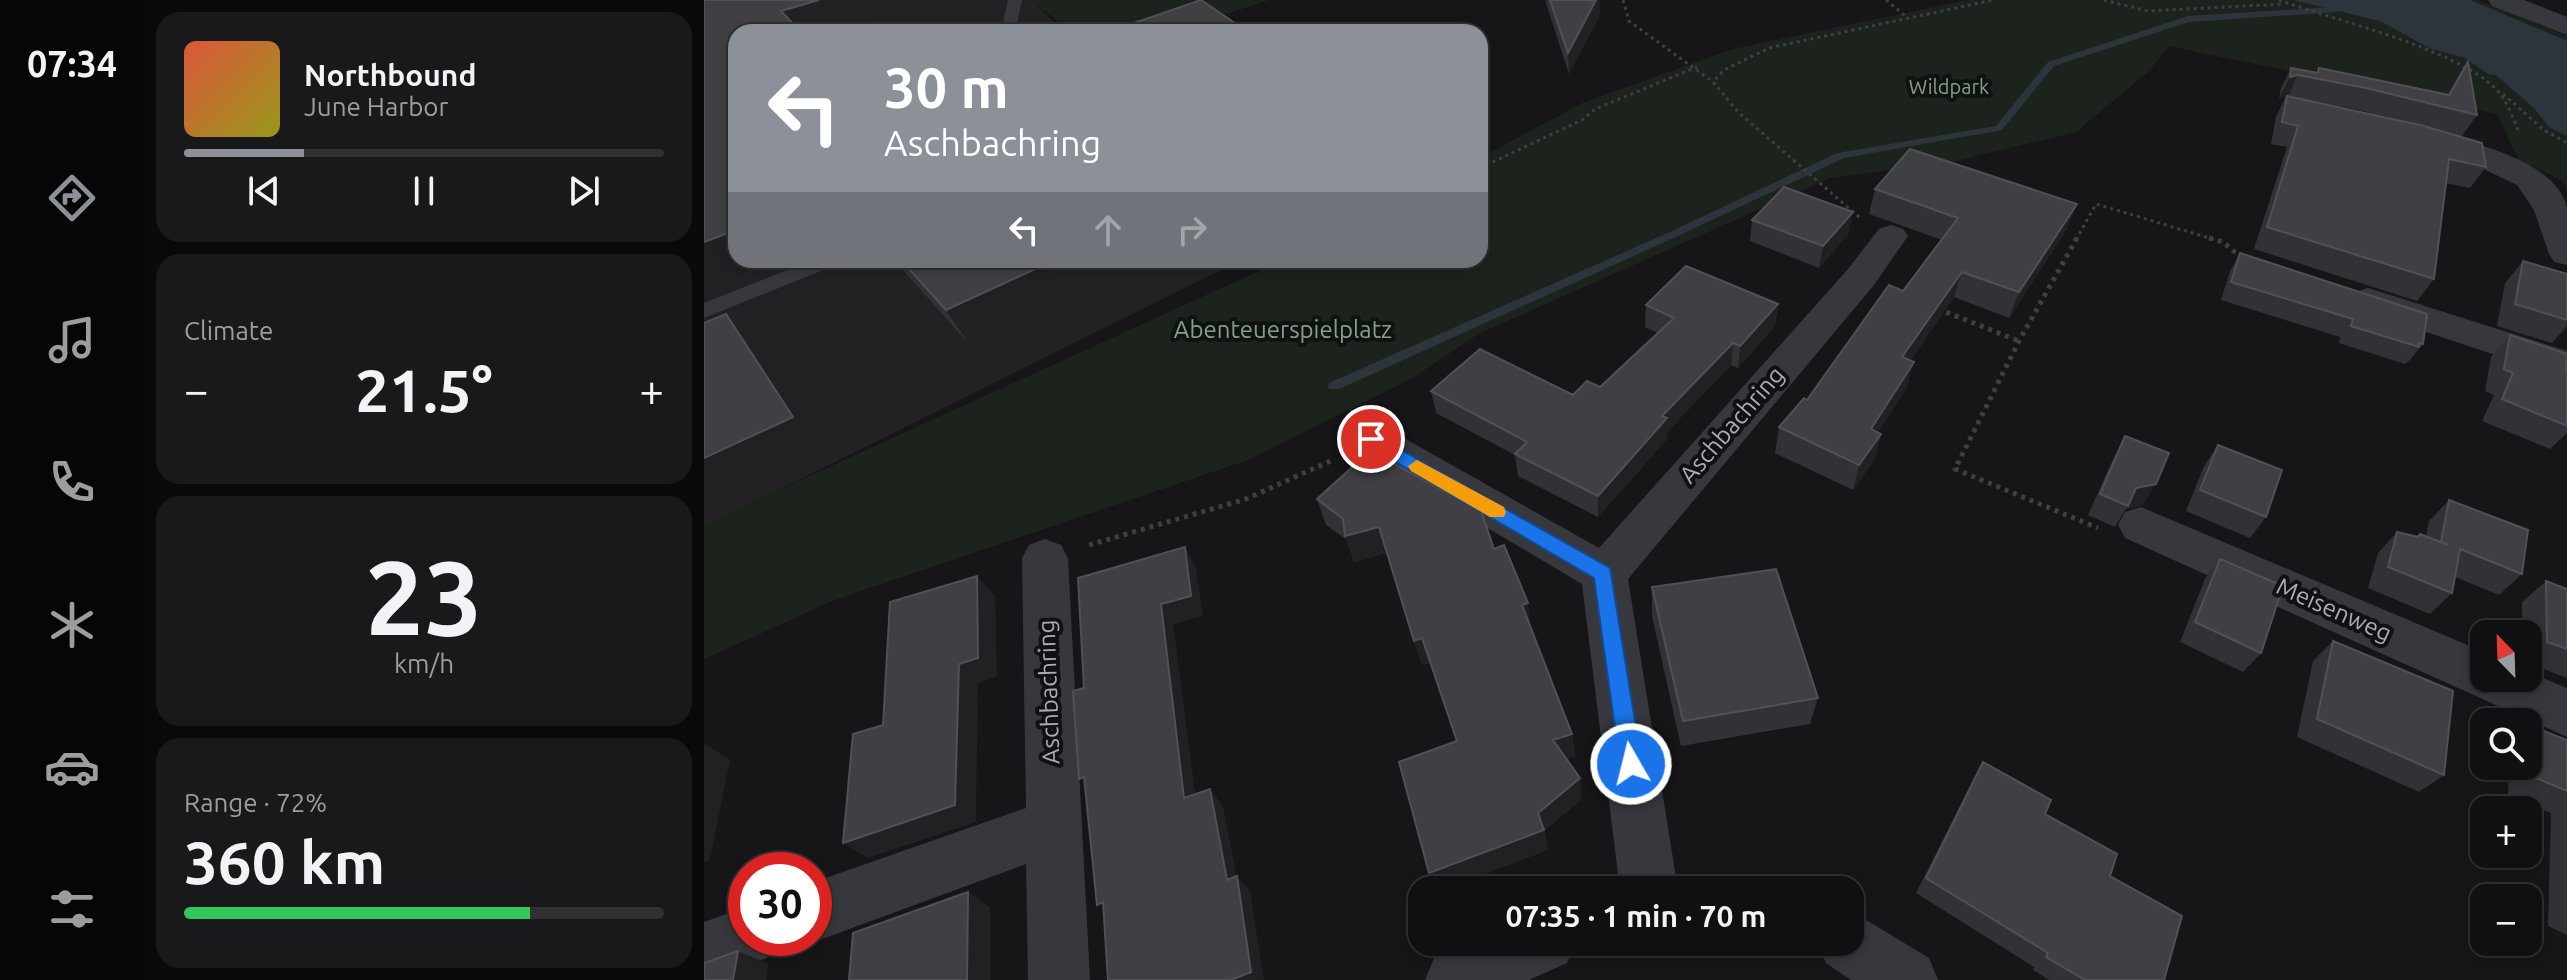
<!DOCTYPE html>
<html lang="en">
<head>
<meta charset="utf-8">
<style>
	:root { --surface:#101012; --page:#19191b; --text:#f1f3f6; --muted:#9c9d9f; --line:#303032; --accent:#8c9099 }
	body { margin:0; font-family:Ubuntu,sans-serif; background:var(--page); color:var(--text); height:100vh; display:flex; flex-direction:column; font-size:30px; white-space:nowrap }
	* { box-sizing:border-box; margin:0 }
	p { font-size:26px; color:var(--muted) }
	.icon { flex:none; width:44px; height:44px; fill:none; stroke:currentColor; stroke-width:2; stroke-linecap:round; stroke-linejoin:round }
	.map { position:relative; flex:1; overflow:hidden }
	.panel { display:flex; flex-direction:column; gap:12px; padding:12px; background:#09090a; width:560px }
	.panel>* { flex:none }
	.hud { position:absolute; left:24px; top:24px; width:760px; height:244px; border-radius:24px; box-shadow:0 4px 12px #0003,0 0 0 2px var(--line); background:#8c9099; color:#fff; overflow:hidden }
	.needle { width:52px; rotate:337deg }
	.controls { position:absolute; left:1766px; top:620px; display:grid; gap:16px }
	.controls a { display:grid; place-items:center; width:72px; height:72px; border-radius:16px; background:var(--surface); box-shadow:0 4px 12px #0003,0 0 0 2px var(--line); font-size:40px }
	.speed { position:absolute; left:24px; top:852px; display:flex; gap:16px; font-size:40px; font-weight:700; text-align:center }
	.speed>* { display:grid; place-content:center; width:104px; height:104px; border-radius:50%; background:var(--surface); box-shadow:0 4px 12px #0003,0 0 0 2px var(--line); line-height:1 }
	.speed .limit { border:12px solid #d22; background:#fff; color:#111 }
	.pin { position:absolute; display:grid; place-items:center; width:68px; height:68px; color:#fff; margin:-34px; border:4px solid #fff; border-radius:50%; box-shadow:0 2px 8px #0007 }
	.me { position:absolute; width:88px; margin:-44px; rotate:352deg; stroke-linejoin:round; filter:drop-shadow(0 0 6px #0008) }
	.turn { display:flex; align-items:center; gap:28px; height:168px; padding:0 24px; font-size:36px }
	.turn .icon { width:104px; height:104px; stroke-width:2.5 }
	.turn b { display:block; font-size:56px; line-height:68px }
	.lanes { display:flex; align-items:center; height:76px; padding:0 24px; background:#0003; justify-content:center; gap:40px; direction:ltr }
	.lanes .off { opacity:.35 }
	.big { font-size:60px; font-weight:700; line-height:1.1 }
	.panel .tile { flex:1; display:flex; flex-direction:column; justify-content:center; gap:12px; min-width:0; padding:0 28px; border-radius:24px; background:var(--page) }
	.panel .dial { align-items:center; gap:0 }
	.dial b { font-size:104px; line-height:1 }
	.song { display:flex; align-items:center; gap:24px }
	.cover { width:96px; height:96px; border-radius:12px; background:linear-gradient(135deg,hsl(10 70% 55%),hsl(60 70% 35%)) }
	.played { height:8px; border-radius:4px; background:linear-gradient(90deg,var(--accent) 25%,var(--line) 25%) }
	.keys { display:flex; justify-content:space-around; direction:ltr }
	.heat { display:flex; justify-content:space-between; align-items:center; font-size:44px; direction:ltr }
	.charge { height:12px; border-radius:6px; background:linear-gradient(90deg,#34c759 72%,var(--line) 0) }
	.trip { position:absolute; left:704px; top:876px; width:456px; height:80px; border-radius:24px; background:var(--surface); box-shadow:0 4px 12px #0003,0 0 0 2px var(--line); font-weight:700; line-height:80px; text-align:center }
	main { display:flex; flex:1; min-height:0 }
	.dock { display:flex; flex-direction:column; width:144px; justify-content:space-around; align-items:center; background:#060607; color:var(--muted) }
	.dock .icon { width:56px; height:56px }
	.dock .active { color:var(--accent) }
	.dock b { font-size:36px; color:var(--text) }
	.map>svg:first-child { display:block }
</style>
</head>
<body>
<main>
<nav class="dock">
<b>07:34</b>
<svg class="icon active" aria-label="directions" viewBox="0 0 24 24"><path d="M12 3l9 9-9 9-9-9zM9 14v-3h6M13 9l2 2-2 2"/></svg>
<svg class="icon" aria-label="music" viewBox="0 0 24 24"><path d="M9 18V5l10-2v13"/><circle cx="6" cy="18" r="3"/><circle cx="16" cy="16" r="3"/></svg>
<svg class="icon" aria-label="phone" viewBox="0 0 24 24"><path d="M5 4h4l2 5-3 2q2 4 5 5l2-3 5 2v4C11 20 4 13 5 4z"/></svg>
<svg class="icon" aria-label="climate" viewBox="0 0 24 24"><path d="M12 3v18M4 7l16 10M4 17L20 7"/></svg>
<svg class="icon" aria-label="car" viewBox="0 0 24 24"><path d="M5 17H2v-5l4-1 3-4h7l3 4 3 1v5h-3M9 17h6M6 11h13"/><circle cx="7" cy="17" r="2"/><circle cx="17" cy="17" r="2"/></svg>
<svg class="icon" aria-label="filters" viewBox="0 0 24 24"><path d="M4 7h16M4 17h16"/><circle cx="9" cy="7" r="2"/><circle cx="15" cy="17" r="2"/></svg>
</nav>
<section class="panel">
<div class="tile">
<div class="song"><i class="cover"></i><div><b>Northbound</b><p>June Harbor</p></div></div>
<div class="played"></div>
<div class="keys"><svg class="icon" aria-label="previous" viewBox="0 0 24 24"><path d="M18 5L8 12l10 7zM5 5v14"/></svg><svg class="icon" aria-label="pause" viewBox="0 0 24 24"><path d="M8 5v14M16 5v14"/></svg><svg class="icon" aria-label="next" viewBox="0 0 24 24"><path d="M6 5l10 7-10 7zM19 5v14"/></svg></div>
</div>
<div class="tile"><p>Climate</p>
<div class="heat"><a>−</a><b class="big">21.5°</b><a>+</a></div>
</div>
<div class="tile dial"><b>23</b><p>km/h</p></div>
<div class="tile"><p>Range · 72%</p><b class="big">360 km</b><div class="charge"></div></div>
</section>
<div class="map">
<svg width="1863" height="980" viewBox="0 0 1863 980">
	<rect width="100%" height="100%" fill="#161618"/>
	<path fill="#222225" d="M0,0H341L332,5L361,32H32V260H537L0,527Z"/>
	<path fill="#1c231d" d="M341,0H565L468,32H369L331,4Z
		M1264,0H1774L1863,36V192L1859,181L1814,159L1793,114L1465,46L1445,71L1372,132L1251,161L1126,178L774,334L707,379L544,460L133,599L0,659V527L79,488L579,260H776V158L878,103L1029,49Z"/>
	<path fill="#2c353c" d="M1589,0H1766L1863,41V136L1845,127L1831,109L1792,75L1784,74L1761,58L1727,49L1676,21Z"/>
	<g fill="none" stroke-linecap="round" stroke-linejoin="round">
		<path fill="#2c353c" fill-rule="evenodd" d="M1630,7L1634,10L1633,12L1485,22L1350,66L1298,130L1140,158L976,235L635,389H625L624,386L625,383L968,231L1133,153L1292,126L1344,62L1484,16Z"/>
		<path stroke="#3d3f44" stroke-width="3" stroke-dasharray="3 4" stroke-linecap="butt" d="M919,0L925,21L1009,82
			M1182,0L1204,18
			M1400,0L1444,11L1580,4
			M1575,0C1633,21 1750,48 1792,89C1802,99 1810,119 1815,133
			M1799,94L1840,130L1863,143
			M776,168L878,120L891,109L993,67
			M1155,217L1034,112L1009,82L1020,70L1065,48L1289,0
			M1372,240L1392,204L1512,240"/>
		<path stroke="#3d3f44" stroke-width="5" stroke-dasharray="4 5" stroke-linecap="butt" d="M1373,238L1315,341L1251,469L1394,528
			M1505,238L1519,242L1539,259
			M596,263L603,260
			M1234,309L1315,341
			M385,545L542,499L631,459"/>
		<path fill="#37383d" fill-rule="evenodd" d="M304,0H318L311,32H297Z
			M109,260H137L134,264L0,318V303Z"/>
		<path fill="#37383d" fill-rule="evenodd" d="M1784,0H1820L1863,17V35L1788,6Z
			M1725,132C1766,142 1852,159 1863,208C1863,225 1863,247 1863,265L1850,262L1845,254L1830,210L1813,185L1771,165L1714,148L1709,141L1714,134Z
			M1187,225L1199,229L1204,236L1170,285L924,579L974,890H916L878,584L652,450L646,439L652,428L667,424L682,428L895,548L1144,269L1175,229Z
			M1664,288L1863,351V379L1651,308L1645,300L1651,292Z
			M1437,507L1780,652V678H1824V672L1863,688V737L1421,538L1414,525L1421,512Z
			M341,539L357,545L364,558L386,980H324L322,864L110,942L101,938H110V882L322,808L318,558L325,545Z
			M42,907V938H72L63,958L0,980V922Z
			M1146,913L1164,921L1225,958L1234,980H1147L1122,963L1113,942H1146Z
			M769,942H872L863,963L825,980H721L730,958Z"/>
	</g>
	<path fill="#323236" fill-rule="evenodd" d="M841,0H895L896,15L865,74Z
		M1764,62L1773,115L1758,136L1730,129L1782,167L1766,188L1742,183L1730,279L1713,301L1550,249L1583,147L1567,144L1572,117L1582,96L1575,98L1577,88L1587,68L1612,73L1615,68L1744,95ZM1584,96L1650,109L1704,122Z
		M1171,189L1363,229L1305,318L1250,297L1207,360L1203,387L1174,432L1177,434L1171,459L1149,490L1071,453L1075,427L1103,400L1199,291L1238,240L1165,214Z
		M1048,220L1145,233L1115,268L1046,241Z
		M1536,253L1719,344L1705,361H1704L1701,364L1635,343L1636,337L1517,300L1526,271Z
		M190,260H338L342,264L360,298L265,344Z
		M1819,261L1863,274V326L1848,343L1793,326L1801,283Z
		M1074,304L1071,326L1034,368L1027,365L963,432L962,440L894,517L814,476L811,455L732,413L727,391L869,395L896,387L954,333L941,327L942,305Z
		M1806,335L1863,370V433L1846,449L1778,421L1790,395L1781,391L1787,357Z
		M1421,436L1439,505L1422,509L1411,527L1384,515L1410,457Z
		M1514,445L1562,517L1546,538L1482,511L1500,466Z
		M613,499L790,549L827,628L868,734L871,756L862,759L878,799L840,831L844,850L752,741L726,663L718,665L683,553L650,562L643,540L622,525Z
		M1745,500L1818,574L1795,595L1751,577L1748,593L1726,614L1664,588L1674,553L1693,532L1712,537L1716,534L1722,536L1725,521Z
		M1516,559L1557,653L1539,672L1476,642L1501,579Z
		M1842,581L1863,589V678L1824,663V634H1818V602Z
		M948,587L1114,698L1106,724L977,746L948,616Z
		M1629,641L1740,775L1715,792L1593,737L1609,661Z
		M1832,728L1863,740V935L1844,926L1847,813L1804,796L1805,766H1824V733Z
		M1279,762L1406,876L1460,980H1345L1329,970L1330,967L1212,893L1269,780Z"/>
	<path fill="#212124" d="M115,0H236L132,32H91L77,11Z
		M892,0H895L896,15L865,74L864,53Z
		M1594,75L1584,96L1575,98L1586,77Z
		M1373,204L1363,229L1305,318L1315,292Z
		M1149,212L1145,233L1115,268L1119,246Z
		M32,230V260H71L19,280L0,258V242Z
		M483,260H493L485,264Z
		M342,264L360,298L265,344L242,310Z
		M1258,272L1250,297L1191,383L1198,357Z
		M1074,304L1071,326L1034,368L1036,346Z
		M22,314L49,344L116,448L0,503V458Z
		M1029,343L1027,365L963,432L962,440L894,517V496L958,416Z
		M1210,362L1203,387L1160,454L1167,429Z
		M1177,434L1171,459L1149,490L1155,465Z
		M1452,484L1439,505L1422,509L1432,488Z
		M675,527L683,553L650,562L641,536Z
		M481,547L492,568L499,616L469,624L494,815L480,798L457,604Z
		M273,576L291,596L293,677L274,683L272,822L164,858L139,843L255,664Z
		M824,603L827,628L818,605Z
		M718,638L726,663L718,665L710,641Z
		M868,734L871,756L852,762L849,740Z
		M0,743L26,760L6,860L0,862Z
		M876,778L878,799L840,831L844,850L739,890H732L725,873L834,813Z
		M506,789L519,806L534,885L533,876L546,891L560,980H527L523,880Z
		M264,892L286,907V980H263Z
		M34,951L65,964L62,980H29Z"/>
	<path fill="#3f3f44" stroke="#4f5156" stroke-width="2" d="M0,0H115L77,11L97,32H32V230L0,242Z
		M497,0L544,32H404Z
		M846,0H892L864,53Z
		M1764,62L1773,115L1662,88L1594,75L1586,77L1587,68L1614,73L1615,68L1745,95Z
		M1583,96L1720,126L1778,143L1782,167L1745,159L1730,279L1563,227L1594,126L1578,122Z
		M1206,149L1373,204L1315,292L1258,272L1198,357L1210,362L1167,429L1177,434L1155,465L1075,427L1100,398L1103,400L1185,285L1199,291L1254,218L1171,189Z
		M1080,187L1149,212L1119,246L1048,220Z
		M1536,253L1723,314L1719,344L1715,343V347L1647,326L1649,319L1527,282Z
		M197,260H338L342,264L242,310Z
		M1819,261L1863,274V320L1811,304Z
		M982,266L1074,304L1036,346L1029,343L958,416L963,418L894,496L811,454L823,442L727,391L776,349L869,395L883,381L896,387L970,318L942,305Z
		M22,314L89,417L0,458V323Z
		M1806,335L1863,354L1862,370H1863V426L1798,399L1809,373L1800,369Z
		M1421,436L1465,453L1452,484L1432,488L1424,506L1396,494Z
		M1514,445L1578,470L1562,517L1496,490Z
		M666,451L777,511L790,549L800,545L824,603L818,605L868,734L849,740L876,778L834,813L840,830L725,873L695,762L753,741L718,638L710,641L675,527L641,536L639,519L613,499Z
		M1745,500L1824,530L1818,574L1756,549L1748,593L1684,567L1693,532L1714,537L1716,534L1744,545L1737,542Z
		M481,547L487,596L457,604L480,798L506,789L523,880L533,876L547,972L527,980H404L399,902L393,905L380,777L375,779L369,691L380,688L374,578Z
		M1516,559L1579,586L1557,653L1491,622Z
		M1072,569L1114,698L979,721L948,587Z
		M273,576L274,658L255,664L251,805L139,843L149,734L179,725L186,602Z
		M1842,581L1863,589V649L1843,642Z
		M1629,641L1749,691L1740,775L1613,719Z
		M1832,728L1863,740V791L1832,778Z
		M1279,762L1347,800L1341,814L1413,854L1406,876L1478,916L1460,980H1381L1342,957L1344,953L1222,878Z
		M264,892L263,980H145L149,933Z
		M34,951L29,980H0V963Z"/>
	<path fill="#1a73e8" stroke="#114b97" stroke-width="2" d="M667,433L906,568L938,764L935,771L927,774L919,771L916,764L890,578L661,444L659,439L661,435Z"/>
	<path fill="#f59e0b" d="M713,460L800,507L802,512L800,517H786L707,471L704,466Z"/>
	<g text-anchor="middle" stroke-width="8" stroke-linejoin="round" paint-order="stroke">
		<g font-size="20" fill="#7fa381" stroke="#111113">
			<text x="1245" y="94">Wildpark</text>
		</g>
		<g font-size="24" fill="#7fa381" stroke="#111113">
			<text x="579" y="338">Abenteuerspielplatz</text>
		</g>
		<g font-size="24" fill="#a8adb8" stroke="#111113">
			<text transform="translate(1028 425) rotate(-49)" y="8">Aschbachring</text>
			<text transform="translate(1630 610) rotate(24)" y="8">Meisenweg</text>
			<text transform="translate(345 692) rotate(-92)" y="8">Aschbachring</text>
		</g>
	</g>
</svg>
<div class="controls">
<a><svg class="needle" viewBox="-14 -14 28 28"><path d="M0-13l5 13h-10z" fill="#e53935"/><path d="M0 13l5-13h-10z" fill="#9c9d9f"/></svg></a>
<a><svg class="icon" aria-label="search" viewBox="0 0 24 24"><circle cx="10" cy="10" r="6"/><path d="M15 15l6 6"/></svg></a>
<a>+</a>
<a>−</a>
</div>
<div class="speed"><div class="limit">30</div></div>
<div class="pin" style="left:667px;top:439px;background:#d93025"><svg class="icon" aria-label="arrive" viewBox="0 0 24 24"><path d="M6 21V4h12l-3 4 3 4H6"/></svg></div>
<svg class="me" style="left:927px;top:764px" viewBox="-20 -20 40 40"><circle r="17" fill="#1a73e8" stroke="#fff" stroke-width="3"/><path d="M0-11L8 9 0 5-8 9z" fill="#fff"/></svg>
<div class="trip">07:35 · 1 min · 70 m</div>
<div class="hud">
<div class="turn"><svg class="icon" aria-label="left" viewBox="0 0 24 24"><path d="M17 20v-9H6M10 6l-5 5 5 5"/></svg><div><b>30 m</b>Aschbachring</div></div>
<div class="lanes"><svg class="icon" aria-label="left" viewBox="0 0 24 24"><path d="M17 20v-9H6M10 6l-5 5 5 5"/></svg><svg class="icon off" aria-label="ahead" viewBox="0 0 24 24"><path d="M12 20V5M6 11l6-6 6 6"/></svg><svg class="icon off" aria-label="right" viewBox="0 0 24 24"><path d="M7 20v-9h11M14 6l5 5-5 5"/></svg></div>
</div>
</div>
</main>
</body>
</html>
